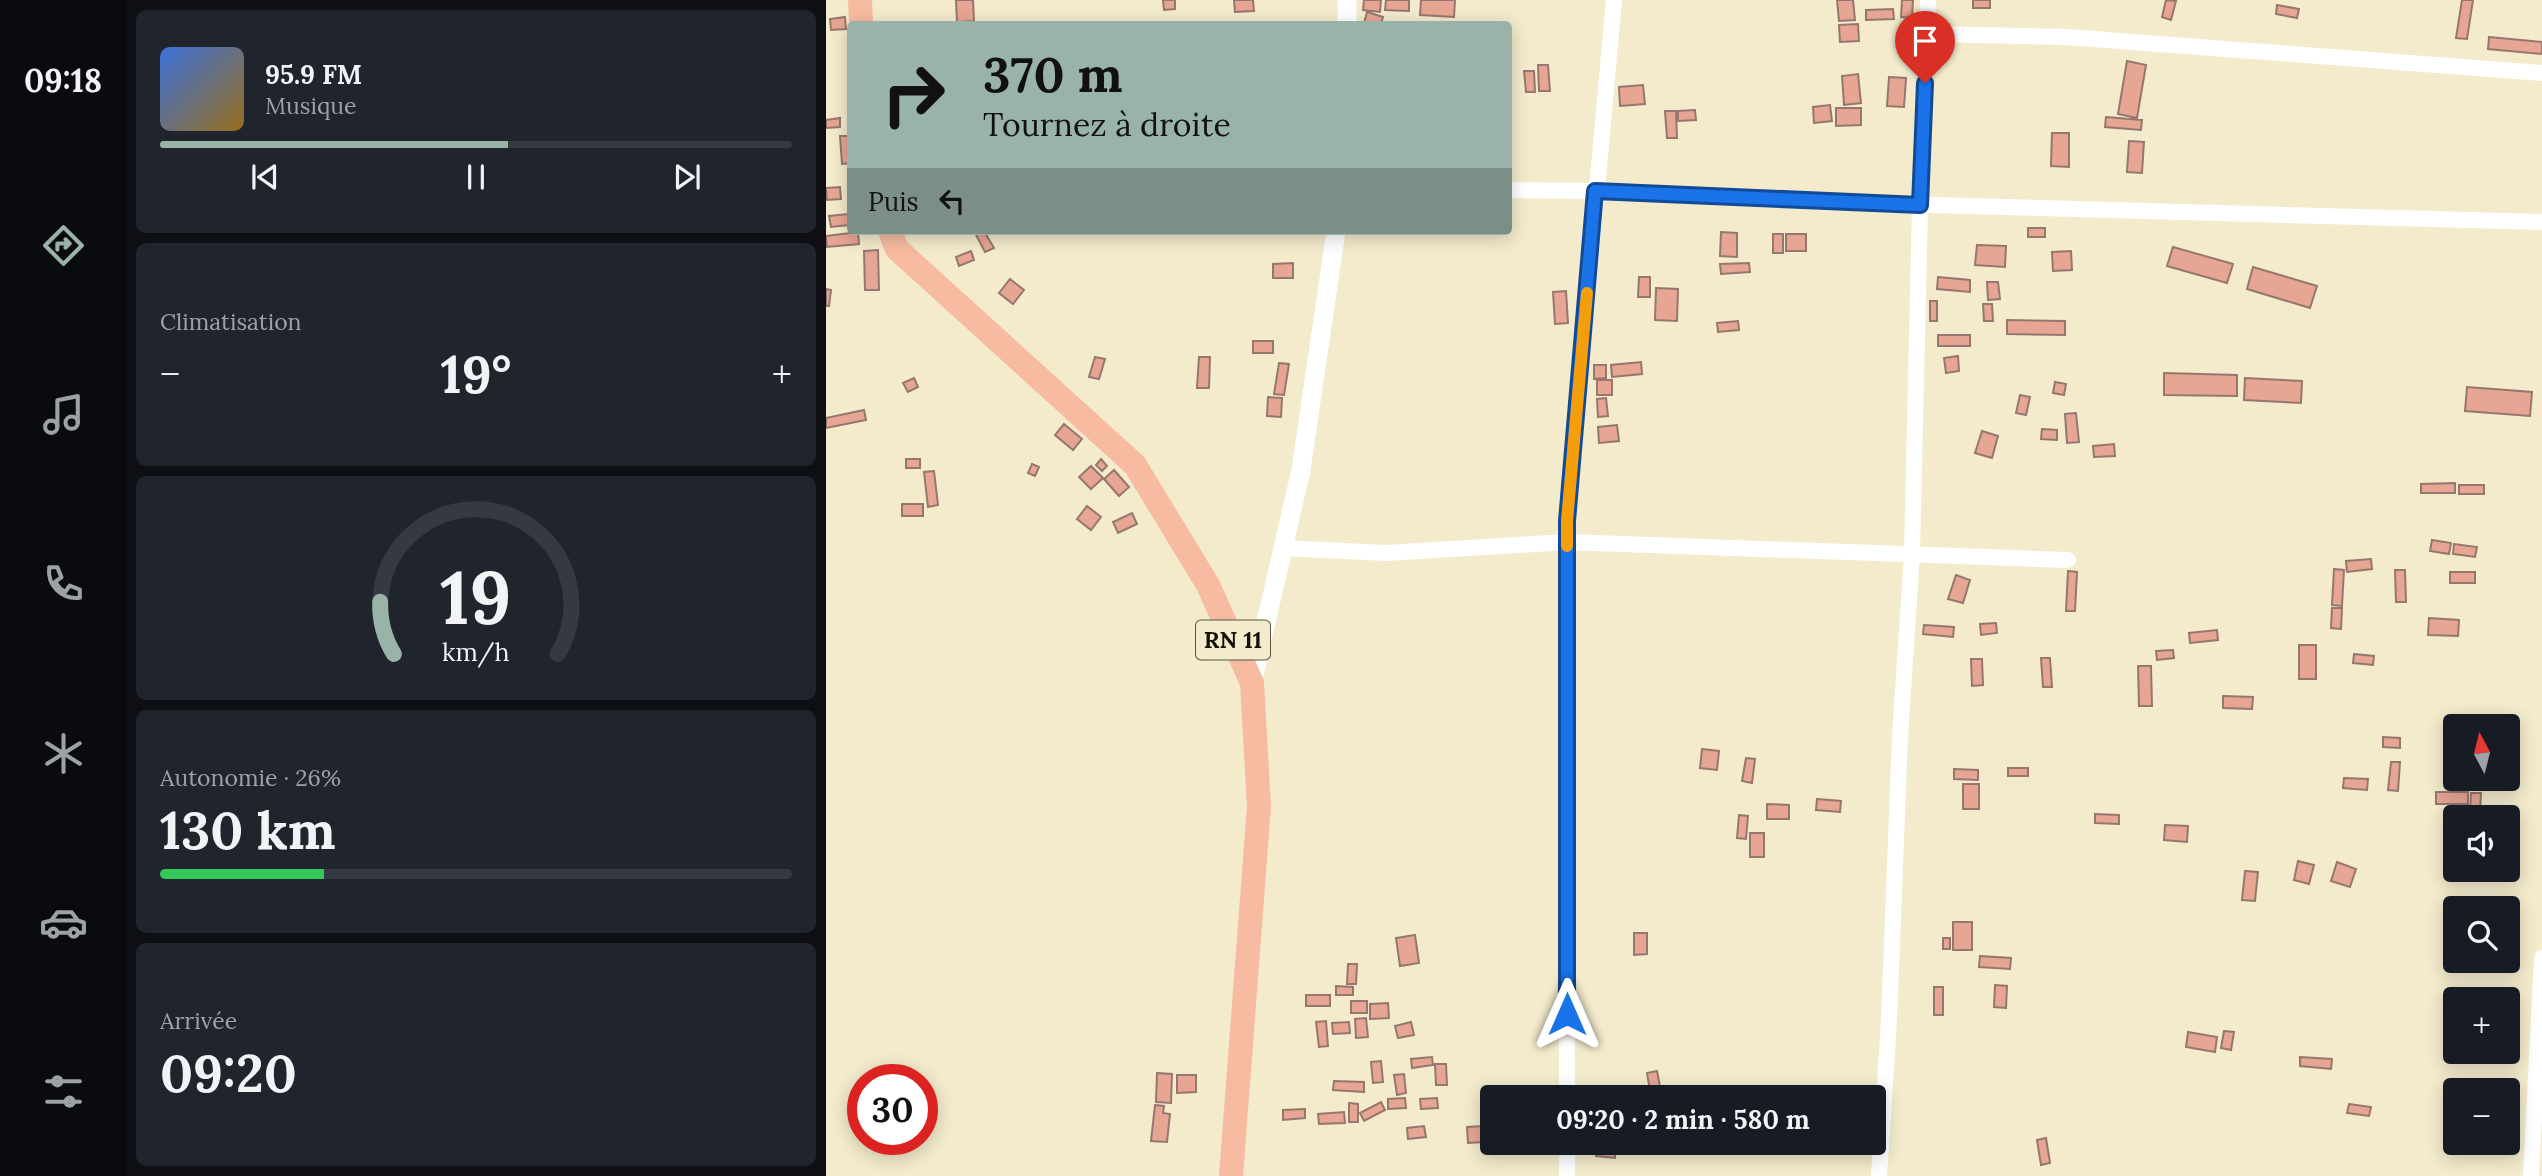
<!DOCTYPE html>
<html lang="fr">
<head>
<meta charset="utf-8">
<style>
	:root { --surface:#171b24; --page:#20242c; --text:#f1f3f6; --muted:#9ea1a6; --line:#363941; --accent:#9ab3a9 }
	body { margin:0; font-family:Lora,serif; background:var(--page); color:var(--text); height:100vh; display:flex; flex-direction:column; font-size:26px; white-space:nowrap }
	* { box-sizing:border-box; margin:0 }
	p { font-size:23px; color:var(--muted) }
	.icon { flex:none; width:38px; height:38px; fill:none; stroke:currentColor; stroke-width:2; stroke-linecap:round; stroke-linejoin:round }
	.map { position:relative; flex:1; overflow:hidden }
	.side { display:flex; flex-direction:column; gap:10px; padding:10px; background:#0d0f14; width:700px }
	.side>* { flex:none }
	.banner { position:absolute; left:21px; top:21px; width:665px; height:214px; border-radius:7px; box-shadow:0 4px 18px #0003; background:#9ab3a9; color:#111; overflow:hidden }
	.needle { width:46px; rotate:353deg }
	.fabs { position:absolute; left:1617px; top:714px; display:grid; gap:14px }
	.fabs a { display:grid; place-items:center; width:77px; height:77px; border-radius:7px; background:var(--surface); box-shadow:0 4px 18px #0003; font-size:35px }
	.speed { position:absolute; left:21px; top:1064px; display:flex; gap:14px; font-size:35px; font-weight:700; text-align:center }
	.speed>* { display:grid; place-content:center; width:91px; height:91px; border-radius:50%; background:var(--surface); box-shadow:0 4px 18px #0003; line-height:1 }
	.speed .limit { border:10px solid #d22; background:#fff; color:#111 }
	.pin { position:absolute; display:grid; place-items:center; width:60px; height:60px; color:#fff; margin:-72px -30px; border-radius:50% 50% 50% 0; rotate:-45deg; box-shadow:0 0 7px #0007 }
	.pin .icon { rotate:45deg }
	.me { position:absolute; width:77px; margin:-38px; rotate:0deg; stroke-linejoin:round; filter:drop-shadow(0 0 5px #0008) }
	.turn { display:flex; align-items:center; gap:24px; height:147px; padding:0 21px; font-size:32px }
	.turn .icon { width:91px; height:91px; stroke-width:2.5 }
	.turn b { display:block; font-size:49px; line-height:60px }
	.then { display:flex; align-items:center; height:66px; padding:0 21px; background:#0003; gap:14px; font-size:26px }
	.big { font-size:52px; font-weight:800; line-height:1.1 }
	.side .widget { flex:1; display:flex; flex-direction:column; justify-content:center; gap:10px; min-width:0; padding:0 24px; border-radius:10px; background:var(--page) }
	.side .dial { align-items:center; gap:0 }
	.dial svg { height:182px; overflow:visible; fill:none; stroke:var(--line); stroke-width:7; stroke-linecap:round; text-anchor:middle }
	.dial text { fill:var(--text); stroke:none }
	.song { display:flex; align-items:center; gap:21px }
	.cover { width:84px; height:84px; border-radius:10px; background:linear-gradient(135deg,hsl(220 70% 55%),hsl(40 70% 35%)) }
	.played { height:7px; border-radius:4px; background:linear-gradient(90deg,var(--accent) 55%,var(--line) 55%) }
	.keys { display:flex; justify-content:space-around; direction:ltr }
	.heat { display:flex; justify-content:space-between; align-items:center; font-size:38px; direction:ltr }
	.charge { height:10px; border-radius:5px; background:linear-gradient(90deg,#34c759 26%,var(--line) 0) }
	.trip { position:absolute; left:654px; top:1085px; width:406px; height:70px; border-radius:7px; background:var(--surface); box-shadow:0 4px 18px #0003; font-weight:800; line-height:70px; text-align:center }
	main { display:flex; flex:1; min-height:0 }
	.dock { display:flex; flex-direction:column; width:126px; justify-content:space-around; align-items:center; background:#090b0e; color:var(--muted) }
	.dock .icon { width:49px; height:49px }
	.dock .selected { color:var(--accent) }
	.dock b { font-size:32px; color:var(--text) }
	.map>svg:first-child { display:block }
</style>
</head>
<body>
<main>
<nav class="dock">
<b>09:18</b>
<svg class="icon selected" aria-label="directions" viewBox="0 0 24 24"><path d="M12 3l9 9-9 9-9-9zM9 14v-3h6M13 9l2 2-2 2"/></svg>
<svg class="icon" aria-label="music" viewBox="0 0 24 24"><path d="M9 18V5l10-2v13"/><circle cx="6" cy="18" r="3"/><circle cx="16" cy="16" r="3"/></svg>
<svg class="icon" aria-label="phone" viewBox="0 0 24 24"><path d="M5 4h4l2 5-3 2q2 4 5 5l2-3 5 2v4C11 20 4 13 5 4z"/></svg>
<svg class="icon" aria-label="climate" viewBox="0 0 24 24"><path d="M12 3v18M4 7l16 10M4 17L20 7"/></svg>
<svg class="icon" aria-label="car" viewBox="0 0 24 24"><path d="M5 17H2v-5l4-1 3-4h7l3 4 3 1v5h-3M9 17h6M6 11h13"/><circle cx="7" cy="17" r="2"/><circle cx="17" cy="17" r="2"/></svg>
<svg class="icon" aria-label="filters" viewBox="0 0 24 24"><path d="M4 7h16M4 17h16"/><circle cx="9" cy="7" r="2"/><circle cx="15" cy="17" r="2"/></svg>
</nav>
<section class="side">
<div class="widget">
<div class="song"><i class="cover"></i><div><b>95.9 FM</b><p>Musique</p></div></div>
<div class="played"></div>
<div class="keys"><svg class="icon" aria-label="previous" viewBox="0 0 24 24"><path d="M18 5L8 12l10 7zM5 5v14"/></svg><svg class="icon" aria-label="pause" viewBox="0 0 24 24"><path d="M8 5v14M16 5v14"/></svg><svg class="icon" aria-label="next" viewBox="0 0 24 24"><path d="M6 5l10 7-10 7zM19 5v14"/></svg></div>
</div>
<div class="widget"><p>Climatisation</p>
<div class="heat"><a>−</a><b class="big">19°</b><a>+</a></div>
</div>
<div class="widget dial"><svg viewBox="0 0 100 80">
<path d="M14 69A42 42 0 1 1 86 69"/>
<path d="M14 69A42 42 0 0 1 8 46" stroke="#9ab3a9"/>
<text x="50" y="56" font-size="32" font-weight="700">19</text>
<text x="50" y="72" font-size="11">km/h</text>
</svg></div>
<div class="widget"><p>Autonomie · 26%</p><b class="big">130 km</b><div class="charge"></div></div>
<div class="widget"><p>Arrivée</p><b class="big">09:20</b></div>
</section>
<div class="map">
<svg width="1716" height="1176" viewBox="0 0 1716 1176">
	<rect width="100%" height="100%" fill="#f3ebcc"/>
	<path fill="#e7a694" stroke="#96776f" stroke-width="2" d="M130,0H147L148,21L131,22Z
		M337,0H349V9L338,10Z
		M408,0H427L428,11L409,12Z
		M538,0H555L554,12L537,10Z
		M560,0H583V11L559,10Z
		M595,0H629L628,17L594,15Z
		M1011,0H1027L1029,20L1013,21Z
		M1076,0H1087L1086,18L1075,17Z
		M1147,0H1164V8H1147Z
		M1340,0L1350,1L1345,20L1336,17Z
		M1636,0H1647L1641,39L1630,38Z
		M1451,5L1473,9L1471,18L1450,14Z
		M1067,9L1068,19L1040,20V10Z
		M541,12L557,17L555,24L538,23Z
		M19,17L20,29L5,30L4,19Z
		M1032,24L1033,41L1014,42L1013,25Z
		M1663,37L1716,42V54L1662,49Z
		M1301,61L1320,65L1311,118L1292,114Z
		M712,65H722L724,91H713Z
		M698,71H708L709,92H700Z
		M1032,74L1035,103L1018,105L1016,76Z
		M1063,77L1080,78L1078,107L1061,106Z
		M817,85L819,104L794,106L793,87Z
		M1004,105L1006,121L988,123L987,107Z
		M1010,108H1035V125L1010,126Z
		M869,110L870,120L852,121V111Z
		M839,111H850L851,138H841Z
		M1280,117L1316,120L1315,130L1279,127Z
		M14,118V127L0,128V120Z
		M1226,133H1243V167L1225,166Z
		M14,136H24V163L16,164Z
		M1303,141L1318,142L1316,173L1301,172Z
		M14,187L15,199L1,200L0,188Z
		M22,214L23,225L5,227L3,216Z
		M1202,228H1219V237H1202Z
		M148,231H158L168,248L159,252Z
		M32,232L33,244L1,247L0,236Z
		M895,232L911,233V257L894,256Z
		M947,234H957V253H947Z
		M960,234H980V251H960Z
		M1151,245L1180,246L1179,267L1149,265Z
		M1347,247L1407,264L1401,283L1341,266Z
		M52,250L53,290H39L38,251Z
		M145,251L148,260L133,266L130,257Z
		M1245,251L1246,270L1227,271L1226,252Z
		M467,263V278H447V264Z
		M923,263L924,272L895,274L894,264Z
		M1427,267L1491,286L1484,308L1421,289Z
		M813,277H824V297H812Z
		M1112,277L1144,280V292L1111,289Z
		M184,279L198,290L187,304L173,293Z
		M1161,282H1172L1174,299L1162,300Z
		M830,288L852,289L851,321L829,320Z
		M0,289L5,290L3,306H0Z
		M740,291L742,323L729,324L727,292Z
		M1104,301H1111V321H1104Z
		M1157,304H1166L1167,321H1158Z
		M1181,320L1239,321V335L1181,334Z
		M912,321L913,330L892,332L891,323Z
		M1112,335H1144V346H1112Z
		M427,341H447V353H427Z
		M1132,356L1133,371L1120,373L1118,358Z
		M269,357L279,359L273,379L263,377Z
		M373,357H384L383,388H371Z
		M815,362L816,374L786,377L785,365Z
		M453,363L463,364L458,395L448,394Z
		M768,365H780V378L768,379Z
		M1338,373L1411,375V396L1338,395Z
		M88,378L92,387L82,392L77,383Z
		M1419,378L1476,381L1475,403L1418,400Z
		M771,380H786V395H771Z
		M1229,382L1240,384L1238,395L1227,393Z
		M1641,387L1706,392L1704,416L1639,411Z
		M1194,395L1204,397L1200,415L1190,413Z
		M442,397L456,398L455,417L441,416Z
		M780,398L782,416L772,417L771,399Z
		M38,410L40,420L0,428V418Z
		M1250,413L1253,442L1241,443L1239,414Z
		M238,424L256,439L247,450L229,435Z
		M791,425L793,441L773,443L772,427Z
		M1216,429L1231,430V440L1215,439Z
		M1156,431L1172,436L1166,458L1149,453Z
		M1288,444L1289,456L1268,457L1267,446Z
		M80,459H94V468H80Z
		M275,459L281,466L276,471L270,465Z
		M206,464L213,467L209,476L202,473Z
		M265,466L277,478L265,489L253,477Z
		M288,470L303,487L293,496L278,479Z
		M108,471L112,505L102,507L98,472Z
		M1629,483V493H1595V484Z
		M1633,485H1658V494H1633Z
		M76,504H97V516H76Z
		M261,506L275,517L265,530L251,519Z
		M306,513L311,524L292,533L287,522Z
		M1606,540L1625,543L1623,554L1604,551Z
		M1628,544L1651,547L1649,557L1627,554Z
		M1545,559L1546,569L1521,572L1520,561Z
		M1508,569L1518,570L1516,606L1506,605Z
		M1569,570H1579L1580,602H1570Z
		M1242,571L1251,572L1249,611H1240Z
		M1624,572H1649V583H1624Z
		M1130,575L1144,580L1137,603L1122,599Z
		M1506,608H1516L1515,629L1505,628Z
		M1603,618L1633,620L1632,636L1602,635Z
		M1170,623L1171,633L1155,635L1154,624Z
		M1098,625L1128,627L1127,637L1097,634Z
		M1391,630L1392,640L1364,643L1363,633Z
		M1473,645H1490V679H1473Z
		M1347,650L1348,658L1331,660L1330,651Z
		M1528,654L1548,656L1547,665L1527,663Z
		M1215,658H1224L1226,687H1217Z
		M1145,659H1156L1157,685L1146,686Z
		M1312,666H1325L1326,706H1313Z
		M1397,696L1427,697L1426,709L1397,708Z
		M1557,737L1574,738V748L1557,747Z
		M876,749L893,751L891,770L874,768Z
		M920,758L929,759L926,783L916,781Z
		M1565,762H1574L1572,791L1562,790Z
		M1182,768H1202V776H1182Z
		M1128,769L1152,770V780L1128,779Z
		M1518,778L1542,779L1541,790L1517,788Z
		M1137,784H1153V809H1137Z
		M1610,792H1642V804H1610Z
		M1645,793H1655L1654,813L1644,812Z
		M991,799L1015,801L1014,812L990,810Z
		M941,804L963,805V819H941Z
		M1269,814L1293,815V824L1269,823Z
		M913,815L922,816L920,839L911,838Z
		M1339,825L1362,826L1361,842L1338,840Z
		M924,833H938V857H924Z
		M1472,861L1488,865L1483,884L1468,880Z
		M1511,862L1530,869L1524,887L1505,881Z
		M1419,871L1432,872L1429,901L1416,900Z
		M1127,922H1146V950H1127Z
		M808,933H821V954L808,955Z
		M589,935L593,963L574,966L570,938Z
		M1117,938H1124V949H1117Z
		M1154,956L1185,958L1184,969L1153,967Z
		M522,964H531L530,984H521Z
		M1169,985L1181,986L1180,1008L1168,1007Z
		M510,986L527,987V995H510Z
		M1108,987H1117V1015H1108Z
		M480,995H504V1006H480Z
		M525,1001H541V1013H525Z
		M562,1003L563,1018L544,1019V1004Z
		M540,1018L542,1037L530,1038L529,1019Z
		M500,1021L502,1046L493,1047L490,1022Z
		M523,1022L524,1033L507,1034L506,1023Z
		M585,1022L588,1035L572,1038L569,1026Z
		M1398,1031L1408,1032L1405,1050L1395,1048Z
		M1362,1032L1391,1037L1389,1052L1360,1047Z
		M606,1057L607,1065L586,1068L585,1059Z
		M1474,1057L1506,1059L1505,1069L1474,1066Z
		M555,1061L557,1082L547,1083L545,1062Z
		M609,1064H620L621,1085H610Z
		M831,1071L836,1097H825L821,1073Z
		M331,1073L346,1074L345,1103L330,1102Z
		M578,1074L580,1093L571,1095L568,1075Z
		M351,1075H370V1092L351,1093Z
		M508,1081L538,1082V1092L507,1090Z
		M1670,1082V1090H1647V1085Z
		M579,1098L580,1108L562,1109V1099Z
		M611,1098L612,1108L595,1109L594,1099Z
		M555,1102L559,1110L538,1121L534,1113Z
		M523,1103L532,1104V1122H523Z
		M1523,1104L1545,1107L1543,1116L1521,1113Z
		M329,1105L338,1106L337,1113L344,1114L341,1142L325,1141Z
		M479,1109V1118L457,1120V1110Z
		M518,1112L519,1123L493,1124L492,1114Z
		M598,1126L600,1137L582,1139L581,1128Z
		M658,1126V1142L642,1143L641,1127Z
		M1220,1138L1224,1163L1215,1165L1211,1140Z
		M873,1143H889V1147L874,1149Z
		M1026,1143H1038L1039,1154H1026Z
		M771,1148L789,1150V1158L770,1156Z"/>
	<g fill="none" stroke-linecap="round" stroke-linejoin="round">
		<path stroke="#fff" stroke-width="16" d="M1101,34L1241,37L1716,73
			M682,190L769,191L997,202L1716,222
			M456,548L560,553L741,542L1242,560
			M741,1097V521L788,0
			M741,1176V1143
			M1053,1176L1063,1021L1074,736L1086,554L1094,205L1102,0
			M1705,1176L1716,958"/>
		<path stroke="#fff" stroke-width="19" d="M521,24V0
			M426,683L475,470L510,231"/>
		<path stroke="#f7bba1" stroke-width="24" d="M34,0L35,24
			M64,231L71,249L309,465L382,585L426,683L433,806L405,1176"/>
	</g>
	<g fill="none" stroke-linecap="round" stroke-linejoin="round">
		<g stroke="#114b97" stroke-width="18">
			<path id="route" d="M741,1014V521L769,191L1094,205L1099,83"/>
		</g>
		<use href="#route" stroke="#1a73e8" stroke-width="12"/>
		<path stroke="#f59e0b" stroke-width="12" d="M741,546V521L761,293"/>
	</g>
	<g text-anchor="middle" stroke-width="7" stroke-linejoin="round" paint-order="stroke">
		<rect fill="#f3ebcc" stroke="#585342" stroke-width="2" x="370" y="620.5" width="74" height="39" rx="5"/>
		<g font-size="23" font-weight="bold" fill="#151207">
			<text x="407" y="648">RN 11</text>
		</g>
	</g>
</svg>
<div class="fabs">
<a><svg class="needle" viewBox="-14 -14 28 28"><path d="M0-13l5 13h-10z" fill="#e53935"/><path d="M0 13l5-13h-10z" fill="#9ea1a6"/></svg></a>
<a><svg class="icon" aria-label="sound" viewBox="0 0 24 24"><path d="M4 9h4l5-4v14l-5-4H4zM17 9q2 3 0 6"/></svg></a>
<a><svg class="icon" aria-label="search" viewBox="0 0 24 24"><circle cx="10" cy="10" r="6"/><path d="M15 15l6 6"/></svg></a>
<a>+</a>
<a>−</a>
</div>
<div class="speed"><div class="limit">30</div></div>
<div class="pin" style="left:1099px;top:83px;background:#d93025"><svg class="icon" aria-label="arrive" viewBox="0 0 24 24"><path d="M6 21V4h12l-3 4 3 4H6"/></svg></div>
<svg class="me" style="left:741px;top:1014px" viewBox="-20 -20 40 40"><path d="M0-17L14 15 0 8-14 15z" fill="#1a73e8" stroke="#fff" stroke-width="4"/></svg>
<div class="trip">09:20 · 2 min · 580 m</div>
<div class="banner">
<div class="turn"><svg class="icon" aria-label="right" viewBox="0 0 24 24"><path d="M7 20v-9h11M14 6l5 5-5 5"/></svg><div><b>370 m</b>Tournez à droite</div></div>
<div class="then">Puis<svg class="icon" aria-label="left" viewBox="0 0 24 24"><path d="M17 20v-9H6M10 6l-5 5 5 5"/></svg></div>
</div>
</div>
</main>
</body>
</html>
